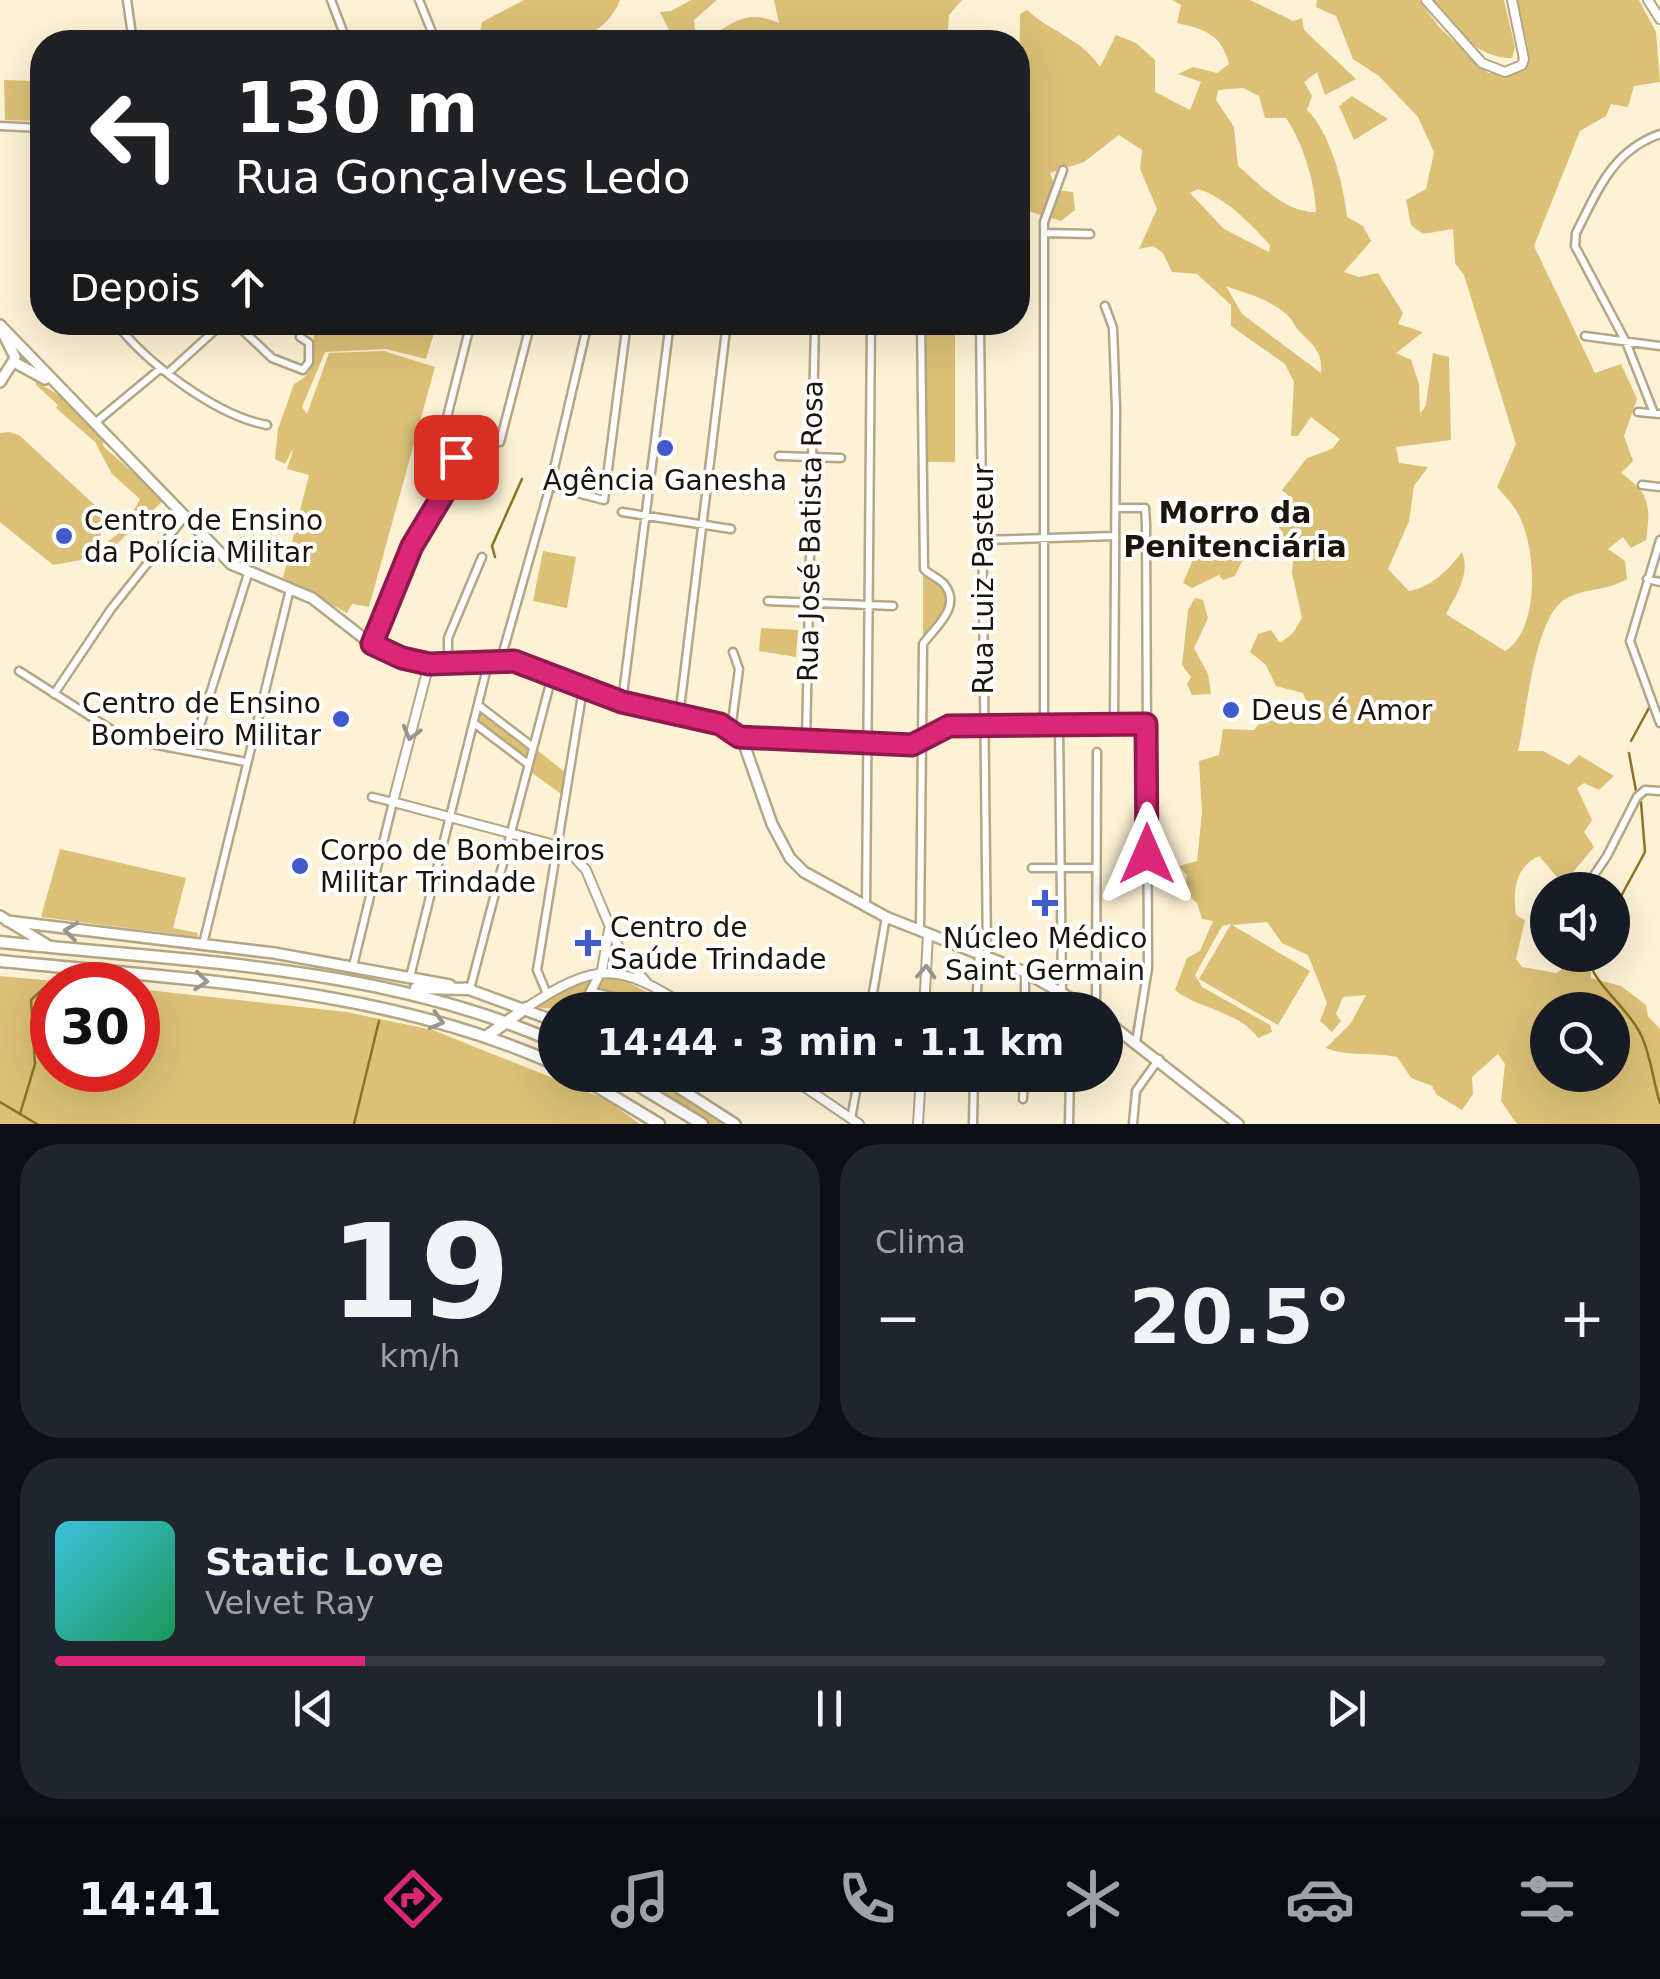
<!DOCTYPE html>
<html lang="pt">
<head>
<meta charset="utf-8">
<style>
	:root { --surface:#171b24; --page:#20242c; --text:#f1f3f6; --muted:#9ea1a6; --line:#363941; --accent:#db2777 }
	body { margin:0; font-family:"DejaVu Sans",sans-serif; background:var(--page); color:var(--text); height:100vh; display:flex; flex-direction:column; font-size:38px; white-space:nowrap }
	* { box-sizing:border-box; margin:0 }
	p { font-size:32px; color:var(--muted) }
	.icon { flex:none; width:55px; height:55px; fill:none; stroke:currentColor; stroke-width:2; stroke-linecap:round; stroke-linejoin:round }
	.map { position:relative; height:1124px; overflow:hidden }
	.panel { display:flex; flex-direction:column; gap:20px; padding:20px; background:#0d0f14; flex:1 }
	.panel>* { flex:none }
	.hud { position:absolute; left:30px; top:30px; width:1000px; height:305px; border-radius:40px; box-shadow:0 10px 40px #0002; background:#202124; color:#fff; overflow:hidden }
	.fabs { position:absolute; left:1530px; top:872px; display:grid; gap:20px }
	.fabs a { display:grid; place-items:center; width:100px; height:100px; border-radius:50%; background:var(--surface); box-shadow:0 10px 40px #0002; font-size:50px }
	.speed { position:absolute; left:30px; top:962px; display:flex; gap:20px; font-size:50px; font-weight:700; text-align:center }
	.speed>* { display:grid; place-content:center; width:130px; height:130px; border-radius:50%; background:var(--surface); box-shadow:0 10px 40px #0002; line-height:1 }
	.speed .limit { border:15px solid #d22; background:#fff; color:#111 }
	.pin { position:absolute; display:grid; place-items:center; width:85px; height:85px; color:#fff; margin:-42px; border-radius:20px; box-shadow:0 5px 15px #0006 }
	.me { position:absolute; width:110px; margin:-55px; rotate:0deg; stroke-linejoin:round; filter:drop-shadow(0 0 8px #0008) }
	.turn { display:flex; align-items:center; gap:35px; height:210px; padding:0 40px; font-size:45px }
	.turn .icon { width:130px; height:130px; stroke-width:2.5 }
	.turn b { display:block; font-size:70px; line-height:85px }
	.then { display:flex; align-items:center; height:95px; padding:0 40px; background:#0003; gap:20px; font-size:38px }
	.big { font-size:75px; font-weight:700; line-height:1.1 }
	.panel .card { flex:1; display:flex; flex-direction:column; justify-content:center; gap:15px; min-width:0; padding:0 35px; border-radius:40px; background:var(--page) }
	.panel .dial { align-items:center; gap:0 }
	.dial b { font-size:130px; line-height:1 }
	.song { display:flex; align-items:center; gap:30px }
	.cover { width:120px; height:120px; border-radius:15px; background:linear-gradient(135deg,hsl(190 70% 55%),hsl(150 70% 35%)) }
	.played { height:10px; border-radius:5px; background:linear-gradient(90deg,var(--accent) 20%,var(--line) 20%) }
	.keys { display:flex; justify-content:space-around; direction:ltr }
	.heat { display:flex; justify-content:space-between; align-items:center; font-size:55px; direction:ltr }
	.panel .tiles { flex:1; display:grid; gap:20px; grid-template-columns:1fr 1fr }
	.card:last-child { grid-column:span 2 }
	.trip { position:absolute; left:538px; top:992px; width:585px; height:100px; border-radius:50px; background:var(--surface); box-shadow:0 10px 40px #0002; font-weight:700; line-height:100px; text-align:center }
	.dock { display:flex; height:160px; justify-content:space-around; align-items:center; background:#090b0e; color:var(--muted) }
	.dock .icon { width:70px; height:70px }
	.dock .on { color:var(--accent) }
	.dock b { font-size:45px; color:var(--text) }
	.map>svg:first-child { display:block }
</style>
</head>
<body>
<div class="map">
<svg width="1660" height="1124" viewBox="0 0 1660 1124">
	<rect width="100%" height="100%" fill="#fdf2d5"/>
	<path fill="#dbc076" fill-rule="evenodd" d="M524,0H620C598,56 529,43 478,42L482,22Z
		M691,0H717L694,20L696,37L701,42H675L660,12L671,11Z
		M774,0H962L949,15L947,42H721L718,32C740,17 753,12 779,23Z
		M1172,0H1250L1293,21L1302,18L1304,30L1356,79L1325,95L1317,72L1304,82L1312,96L1307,110C1330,132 1344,185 1347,217L1363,226L1371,241L1344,272L1359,277L1378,273L1403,313L1398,324L1423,332L1396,353L1411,360L1419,384L1420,414L1426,405L1433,353L1449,357L1451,440L1396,447L1399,463L1428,467L1414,486L1409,521L1388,569L1409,591C1432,587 1448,570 1462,552C1471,574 1456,595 1446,614L1505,651C1541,629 1537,546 1517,512C1512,503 1504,495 1497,487L1516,444L1464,275L1455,263L1453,229L1423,234L1411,225L1406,200L1426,189L1434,152L1418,117L1379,76L1353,59L1336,16L1316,7L1317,0H1419L1439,27L1488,73L1510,74L1526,68L1528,47L1516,0H1639L1656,32L1660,82L1634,86L1628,107L1611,104L1606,116L1580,131L1534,246L1595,373L1621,364L1637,399L1624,436L1633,461L1621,473C1650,494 1651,505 1646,540L1631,548L1623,537L1608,549L1625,561L1627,579C1607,591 1586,588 1567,598C1534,615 1527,714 1518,751H1543L1569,765L1579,755L1614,776L1599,790L1584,783L1577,788L1592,820L1584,832L1594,847L1563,884L1539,856C1514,868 1513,891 1516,915L1525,920L1516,959L1522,967L1556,973L1578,958L1591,959V978L1621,986L1646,1005L1648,1016L1660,1029V1124H1517L1501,1101L1505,1064L1498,1054L1472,1077L1473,1094L1462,1110L1437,1095L1432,1086L1411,1078L1397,1057C1372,1052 1349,1057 1326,1048L1351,1023L1366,995L1343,997L1336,1014L1341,1021L1332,1032L1320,1021L1327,1003L1308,955L1282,943L1267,922L1232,925L1310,971L1278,1025L1199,979L1231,924L1222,926L1195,975L1202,987L1270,1025L1272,1032L1258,1038C1239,1011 1200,1010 1175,990L1187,958L1200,951L1213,921L1202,919L1197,903L1184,892L1187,875L1179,866L1197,861L1202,813L1199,761L1219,755L1223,729L1254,730L1261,721L1282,720L1309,710L1303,693L1276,686L1266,665L1250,652L1258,634L1271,630L1280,643L1293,633L1302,618L1292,573L1294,553L1284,542L1272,507L1289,506V496L1282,490L1307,458L1332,449L1340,439L1311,417L1298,436H1291L1294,382L1285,364L1231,326V305L1197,274L1172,272L1163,253L1153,246L1139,249L1157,209L1140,169L1142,150L1119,135L1084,162L1050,173L1056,190L1073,192L1075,210L1061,221L1018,208L1020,14L1027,10C1051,32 1083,40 1100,67L1116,35L1136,43L1155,60V92L1190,110L1201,82L1178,74L1193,67L1217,73L1229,64C1222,35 1205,29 1177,23L1181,5ZM1243,88L1259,96L1265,118H1286C1303,143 1315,182 1316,212C1286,213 1259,184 1238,166L1234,127L1216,100L1218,90ZM1198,189C1225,197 1251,224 1270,245L1269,252L1224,229L1190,193ZM1226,286C1247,294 1267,298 1285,313C1292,318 1294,326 1300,332C1313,345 1323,352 1321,373L1242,314ZM1548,1010H1612V1075H1548Z
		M1431,0H1504L1515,47L1512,58C1477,59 1451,26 1431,0Z
		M4,80L33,81L34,121L5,120Z
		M1352,96L1388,119L1354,140L1339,106Z
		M317,323H437L426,359L386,349L325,352L302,407L307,414L329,353L384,351L435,367L369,607L352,604L347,613L283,578L309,475L287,469L294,447L285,464L275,459L278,429L294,384C324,370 307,346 317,323Z
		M926,323H955V462H927Z
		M37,382L67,400L104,433L103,446L164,500L108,552L102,546L123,530L140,499L112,474L95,442L56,408L58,405L35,384Z
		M9,432L19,435L100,510L101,535L81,560L53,565L0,522V433Z
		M1221,550L1245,555L1235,576L1223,580L1219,575L1192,588L1183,583L1195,555L1214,556Z
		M543,551L576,557L567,608L533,601Z
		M923,576L939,583C954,605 940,623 923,638Z
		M1195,598L1203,600L1208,618L1194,648L1208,674L1211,694L1192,695L1187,684L1191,677L1182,665L1188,610Z
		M761,628L798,630L796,657L759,651Z
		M480,709L529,747L526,760L477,722Z
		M537,750L565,772L561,794L531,772Z
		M60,849L186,878L173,928L198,933L197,937L41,917Z
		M0,976L98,985H52V1070H138V989L346,1012L433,1030L605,1099L640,1124H0Z
		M604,976L622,979L658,998L629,1004L598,987Z
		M592,979C579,1004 563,1012 535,1007L559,991Z
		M628,1075H647L722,1124H705Z"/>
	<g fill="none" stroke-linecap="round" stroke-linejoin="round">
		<path stroke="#8d7222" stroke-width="2.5" d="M495,557L492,546L522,479
			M1631,741L1650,706
			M1629,753L1636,791
			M1612,913L1645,852L1641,802
			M1588,957C1593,985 1629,1008 1641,1035C1651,1055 1653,1082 1660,1103
			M0,1102L37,1124
			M20,1114L35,1064L31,1000L45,987
			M354,1124L379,1021"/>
		<g stroke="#b4a785" stroke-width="11">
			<path id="minor" d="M127,0L133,42
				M331,0L347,42
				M419,0L436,42
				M0,126L42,128
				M1045,233L1090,234
				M1105,306L1113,328L1116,408L1114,724
				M115,322C146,363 217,416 267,425
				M234,322L272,358L303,370L309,362V343L300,337
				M471,322L446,421L500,442L531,322
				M980,324L987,955
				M1585,336L1660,346
				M169,372L224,322
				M1638,412L1660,414
				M1654,413L1626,342L1575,246L1576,233C1598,190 1612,151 1660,134
				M96,422L160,369
				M779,456L841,458
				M1642,485L1660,487
				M550,486L604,500L627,322
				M1116,508H1145L1146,524L1148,968L1136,1042
				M622,512L731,529
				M984,540L1115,536
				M1660,540L1630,641L1660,723
				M1647,579L1660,582
				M768,601L893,606
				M372,644L412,546L447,485L466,429
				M501,659L550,486L586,331L556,322
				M448,664V638L482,557
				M19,671L126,739L246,762
				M54,694L111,609L186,515
				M622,702L670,322
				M478,705L533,747
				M679,717L727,322
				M474,723L528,764
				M1044,724V222L1063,170
				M1059,724L1062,992
				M731,730L739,669L733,652
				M739,737L912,745L949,726L1147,724
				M806,740L815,322
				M192,751L248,574
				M1032,868H1096
				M1584,890L1607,856L1637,797L1645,790L1660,791
				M866,906L871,322
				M920,930L923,644C934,628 963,607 944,584C939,578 929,575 924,569L921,322
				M203,944L290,589
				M353,966L393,802L372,797
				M410,977L489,660
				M470,989L552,676
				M547,994L537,970L583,689
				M870,1010L886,917
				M976,1010L979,952
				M1025,1010V972
				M1096,1010L1097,752
				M1023,1099L1024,1075
				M851,1119L859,1075
				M973,1124L974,1075
				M1069,1124L1070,1075
				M1133,1124L1136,1091L1159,1059"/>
		</g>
		<g stroke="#b4a785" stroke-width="12">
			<path id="tertiary" d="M1426,0L1482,63L1505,72L1522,65L1524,59L1512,0
				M1648,0L1660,19
				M429,664L393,802L566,848L586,870L621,953L647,983
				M526,1008C597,961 620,962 691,1010
				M581,1010L602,970L609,930
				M924,1010L928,934
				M787,1075L859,1124
				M918,1124L921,1075"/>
		</g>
		<g stroke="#b4a785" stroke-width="14">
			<path id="secondary" d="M0,325L231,564L312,598L375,647L402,659L436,664L514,661L622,702L727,727L744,744L772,824L790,858L804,872L886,917L1025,972L1091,1010
				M3,333L15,357
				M14,362L45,379
				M0,382L14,360
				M0,916L49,946
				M7,921L274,953L450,985
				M465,988L555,1021
				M591,993L612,998L619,1010
				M570,1010L583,1004
				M1105,1020L1238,1124
				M659,1075L735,1124"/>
		</g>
		<g stroke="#b4a785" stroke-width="15">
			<path id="primary" d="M0,942C188,962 380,965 555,1042
				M0,961C187,980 381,986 555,1064
				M416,988L470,989
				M487,1036L526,1008
				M578,1075L659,1124
				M621,1075L702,1124"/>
		</g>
		<use href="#minor" stroke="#fff" stroke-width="6"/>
		<use href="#tertiary" stroke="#fff" stroke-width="8"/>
		<use href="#secondary" stroke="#fff" stroke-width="9"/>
		<use href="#primary" stroke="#fff" stroke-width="10"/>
	</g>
	<defs><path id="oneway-chevron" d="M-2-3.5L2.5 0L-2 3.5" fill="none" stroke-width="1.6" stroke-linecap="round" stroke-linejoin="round" transform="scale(2.5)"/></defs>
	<g stroke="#989690">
		<use href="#oneway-chevron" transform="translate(411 733) rotate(105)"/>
		<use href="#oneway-chevron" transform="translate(71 931) rotate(-173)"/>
		<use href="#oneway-chevron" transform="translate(926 972) rotate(-87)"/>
		<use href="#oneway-chevron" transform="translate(201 981) rotate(6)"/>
		<use href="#oneway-chevron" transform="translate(437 1021) rotate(16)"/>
	</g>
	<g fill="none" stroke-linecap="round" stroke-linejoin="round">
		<g stroke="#8e194d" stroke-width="25">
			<path id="route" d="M456,457L444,493L412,546L372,644L402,658L429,664L514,661L622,702L720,724L739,737L912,745L949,726L1146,724L1147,854"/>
		</g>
		<use href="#route" stroke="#db2777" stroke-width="18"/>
	</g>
	<g fill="#415acd" stroke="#fff" stroke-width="4">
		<circle cx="665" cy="448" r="10"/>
		<circle cx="64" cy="536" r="10"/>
		<circle cx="1231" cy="710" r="10"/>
		<circle cx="341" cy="719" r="10"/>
		<circle cx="300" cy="866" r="10"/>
		<path d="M1040 888h10v10h10v10h-10v10h-10v-10h-10v-10h10z"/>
		<path d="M583 928h10v10h10v10h-10v10h-10v-10h-10v-10h10z"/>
	</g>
	<g text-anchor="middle" stroke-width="8" stroke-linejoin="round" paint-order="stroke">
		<g font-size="28" fill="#1b1609" stroke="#fff" text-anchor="start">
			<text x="665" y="490" text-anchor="middle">Agência Ganesha</text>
			<text x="84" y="530">Centro de Ensino<tspan x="84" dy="32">da Polícia Militar</tspan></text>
			<text x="321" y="713" text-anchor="end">Centro de Ensino<tspan x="321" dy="32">Bombeiro Militar</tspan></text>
			<text x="1251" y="720">Deus é Amor</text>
			<text x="320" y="860">Corpo de Bombeiros<tspan x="320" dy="32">Militar Trindade</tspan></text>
			<text x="610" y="937">Centro de<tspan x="610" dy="32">Saúde Trindade</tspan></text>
			<text x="1045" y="948" text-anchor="middle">Núcleo Médico<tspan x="1045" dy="32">Saint Germain</tspan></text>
		</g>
		<g font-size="28" fill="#1b1609" stroke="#fff">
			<text transform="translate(810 531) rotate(-89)" y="10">Rua José Batista Rosa</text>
			<text transform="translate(983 579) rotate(-90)" y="10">Rua Luiz Pasteur</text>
		</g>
		<g font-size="30" font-weight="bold" fill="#1b1609" stroke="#fff">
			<text x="1235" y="523">Morro da<tspan x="1235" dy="34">Penitenciária</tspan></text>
		</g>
	</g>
</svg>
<div class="fabs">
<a><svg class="icon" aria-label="sound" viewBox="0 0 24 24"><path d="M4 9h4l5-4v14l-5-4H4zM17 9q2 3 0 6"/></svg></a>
<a><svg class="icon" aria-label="search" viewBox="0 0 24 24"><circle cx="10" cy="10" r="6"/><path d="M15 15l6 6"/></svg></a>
</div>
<div class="speed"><div class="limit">30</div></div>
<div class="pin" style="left:456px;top:457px;background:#d93025"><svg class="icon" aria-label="arrive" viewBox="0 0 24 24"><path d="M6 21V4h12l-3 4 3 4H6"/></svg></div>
<svg class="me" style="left:1147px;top:854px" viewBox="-20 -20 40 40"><path d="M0-17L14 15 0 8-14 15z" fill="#db2777" stroke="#fff" stroke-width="4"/></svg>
<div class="trip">14:44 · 3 min · 1.1 km</div>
<div class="hud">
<div class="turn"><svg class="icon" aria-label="left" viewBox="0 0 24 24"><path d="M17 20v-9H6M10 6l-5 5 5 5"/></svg><div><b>130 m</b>Rua Gonçalves Ledo</div></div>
<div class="then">Depois<svg class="icon" aria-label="ahead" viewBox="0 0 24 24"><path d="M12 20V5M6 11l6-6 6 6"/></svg></div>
</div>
</div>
<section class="panel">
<div class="tiles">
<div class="card dial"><b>19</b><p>km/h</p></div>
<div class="card"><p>Clima</p>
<div class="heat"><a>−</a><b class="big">20.5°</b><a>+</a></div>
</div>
<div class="card">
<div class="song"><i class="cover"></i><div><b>Static Love</b><p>Velvet Ray</p></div></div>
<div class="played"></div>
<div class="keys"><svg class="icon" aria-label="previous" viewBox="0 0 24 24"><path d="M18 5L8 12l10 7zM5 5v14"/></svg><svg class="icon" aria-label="pause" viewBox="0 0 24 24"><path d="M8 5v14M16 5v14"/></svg><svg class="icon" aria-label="next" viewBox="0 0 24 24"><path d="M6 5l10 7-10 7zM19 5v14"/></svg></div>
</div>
</div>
</section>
<nav class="dock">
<b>14:41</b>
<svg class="icon on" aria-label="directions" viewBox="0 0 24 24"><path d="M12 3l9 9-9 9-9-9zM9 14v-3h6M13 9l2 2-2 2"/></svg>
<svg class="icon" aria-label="music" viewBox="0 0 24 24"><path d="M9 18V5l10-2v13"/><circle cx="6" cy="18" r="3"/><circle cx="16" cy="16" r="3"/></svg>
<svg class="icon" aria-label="phone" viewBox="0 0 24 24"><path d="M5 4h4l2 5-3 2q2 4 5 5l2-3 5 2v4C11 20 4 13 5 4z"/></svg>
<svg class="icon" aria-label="climate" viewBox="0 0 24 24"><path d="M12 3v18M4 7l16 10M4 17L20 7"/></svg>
<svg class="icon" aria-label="car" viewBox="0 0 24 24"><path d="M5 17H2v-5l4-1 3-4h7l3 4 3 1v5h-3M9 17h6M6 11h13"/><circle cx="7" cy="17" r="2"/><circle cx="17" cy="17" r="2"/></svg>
<svg class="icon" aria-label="filters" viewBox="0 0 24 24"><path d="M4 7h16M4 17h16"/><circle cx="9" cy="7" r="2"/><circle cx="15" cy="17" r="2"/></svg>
</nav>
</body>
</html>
